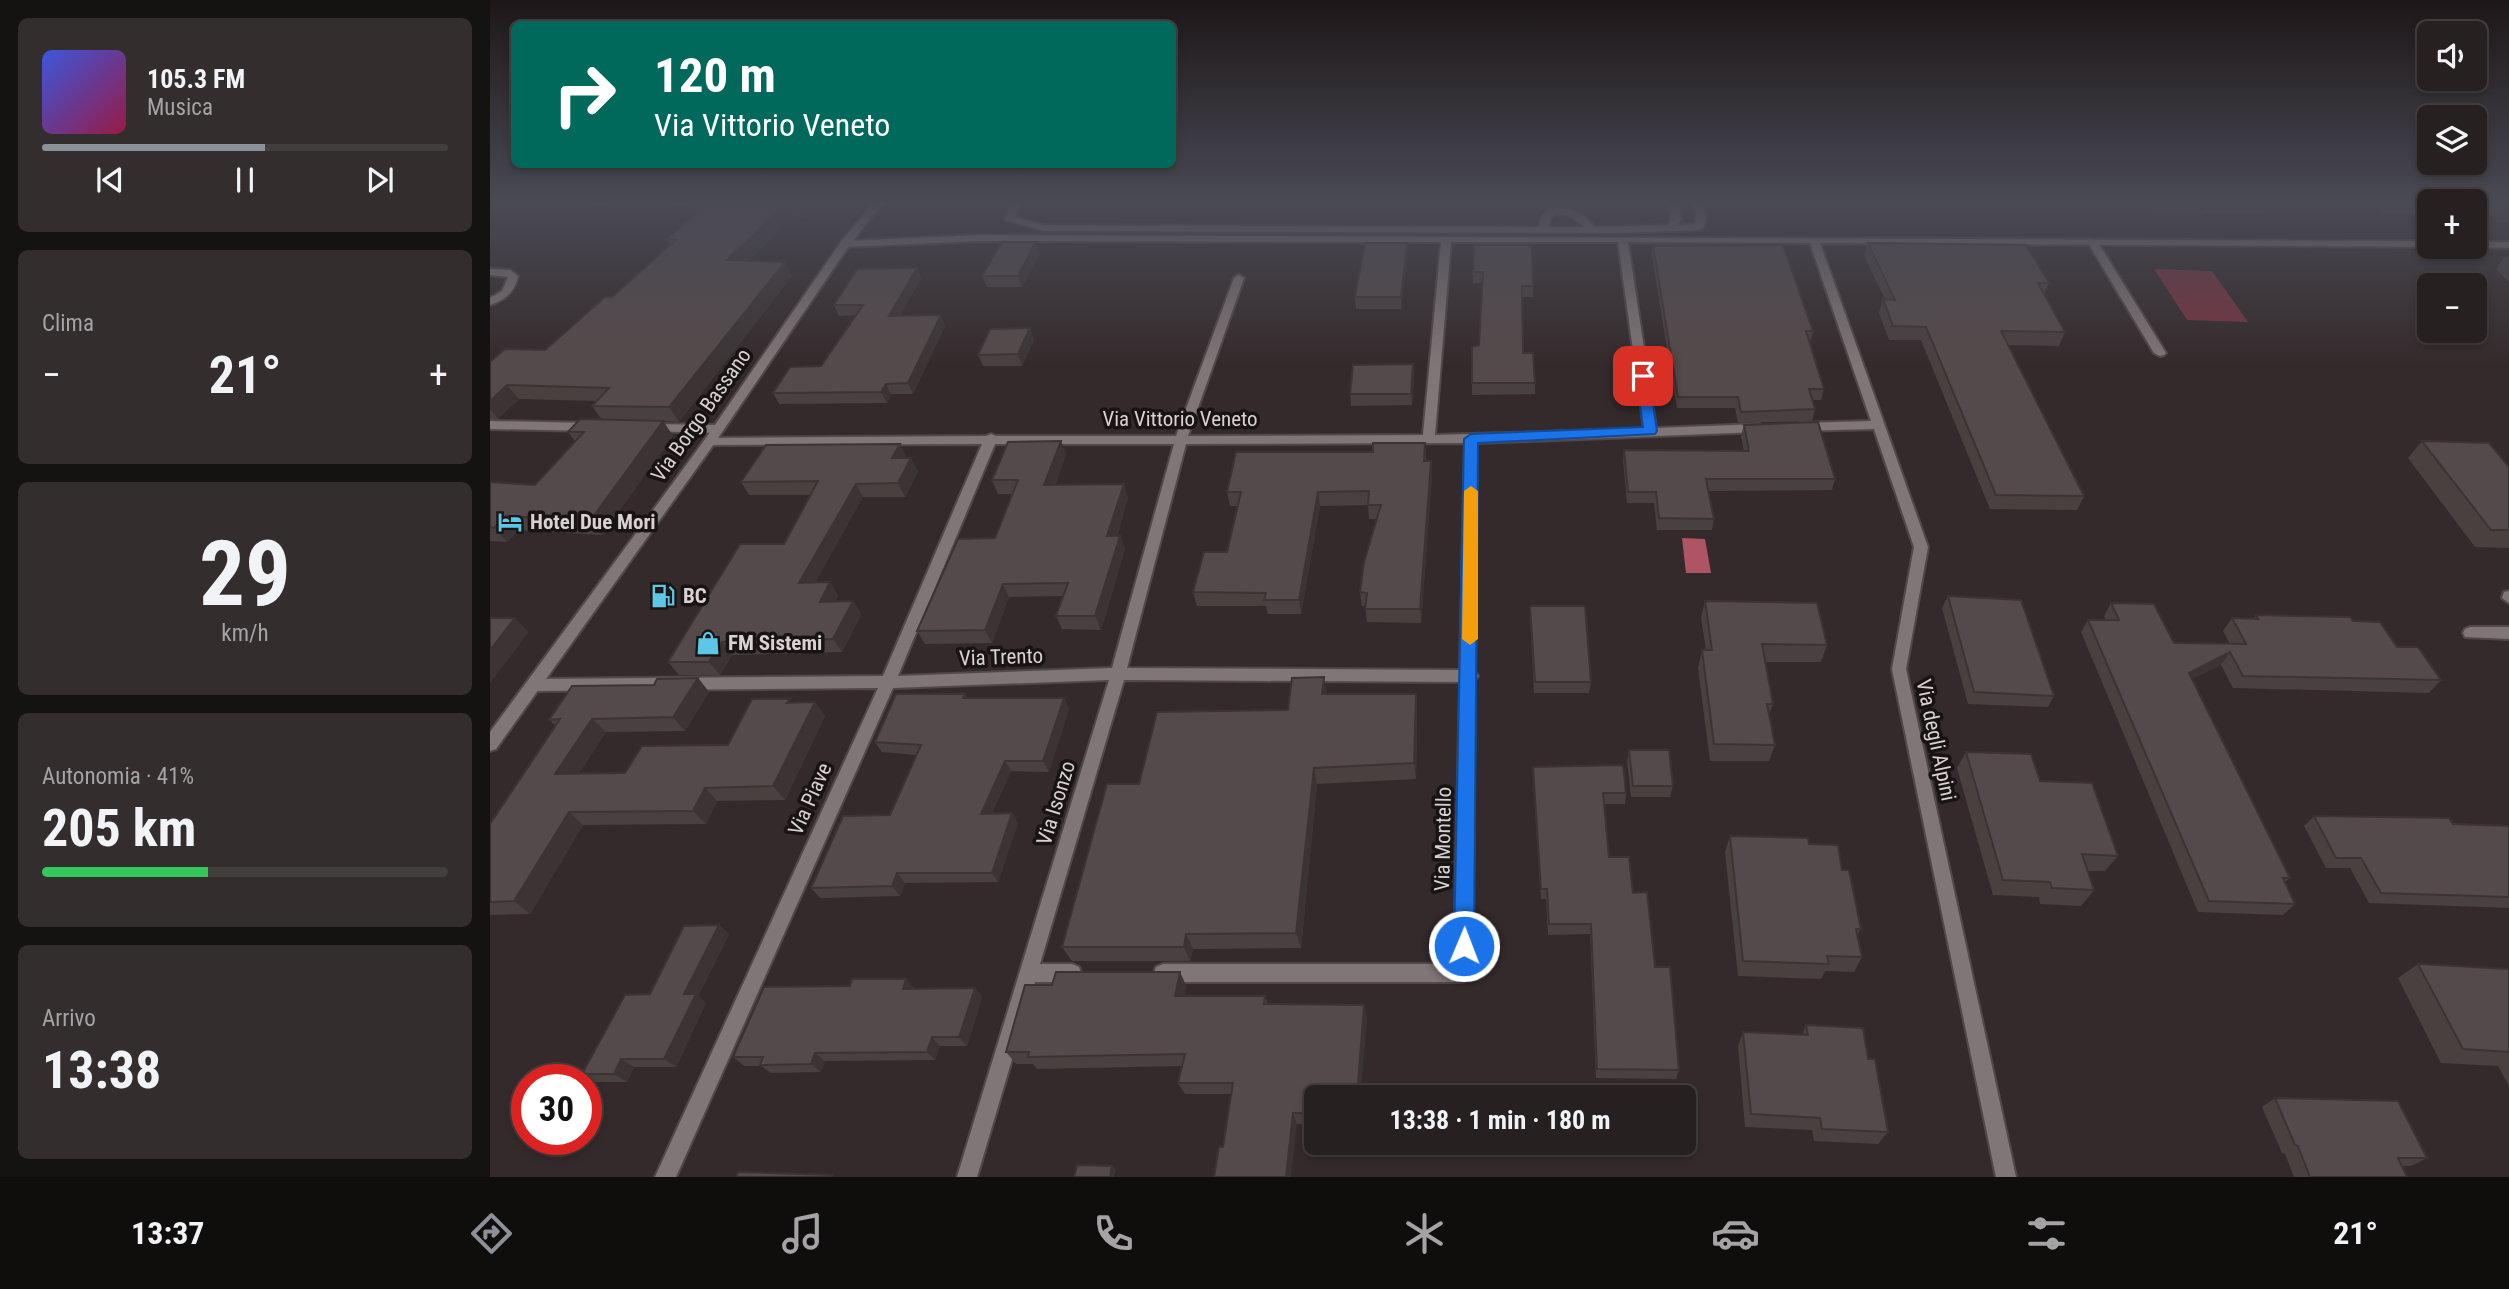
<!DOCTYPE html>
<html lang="it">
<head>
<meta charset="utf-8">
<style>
	:root { --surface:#272020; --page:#332d2d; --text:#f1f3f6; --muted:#a4a3a5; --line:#433e3e; --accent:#8c9099 }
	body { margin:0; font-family:"Roboto Condensed",sans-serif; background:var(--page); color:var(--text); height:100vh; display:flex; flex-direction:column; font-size:26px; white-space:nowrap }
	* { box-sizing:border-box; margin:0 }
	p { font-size:23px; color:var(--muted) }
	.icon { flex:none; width:38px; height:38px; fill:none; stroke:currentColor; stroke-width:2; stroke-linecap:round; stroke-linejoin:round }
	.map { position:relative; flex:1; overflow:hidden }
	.details { display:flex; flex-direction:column; gap:18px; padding:18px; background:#151212; width:490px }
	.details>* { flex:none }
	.banner { position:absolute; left:21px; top:21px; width:665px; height:147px; border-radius:10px; box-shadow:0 4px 10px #0003,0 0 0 2px var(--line); background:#00695c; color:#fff; overflow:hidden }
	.controls { position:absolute; left:1927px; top:21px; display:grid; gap:14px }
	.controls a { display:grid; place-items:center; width:70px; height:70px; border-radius:10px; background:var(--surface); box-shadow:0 4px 10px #0003,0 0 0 2px var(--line); font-size:35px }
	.speed { position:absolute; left:21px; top:1064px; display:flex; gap:14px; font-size:35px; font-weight:700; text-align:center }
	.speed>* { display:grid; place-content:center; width:91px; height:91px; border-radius:50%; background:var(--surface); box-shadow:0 4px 10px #0003,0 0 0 2px var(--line); line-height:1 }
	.speed .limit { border:10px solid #d22; background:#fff; color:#111 }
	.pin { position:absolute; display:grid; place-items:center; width:60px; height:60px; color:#fff; margin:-30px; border-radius:14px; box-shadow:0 4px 10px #0006 }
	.me { position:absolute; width:77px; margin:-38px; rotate:1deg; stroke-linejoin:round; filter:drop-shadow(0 0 5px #0008) }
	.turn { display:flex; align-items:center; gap:24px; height:147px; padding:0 28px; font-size:32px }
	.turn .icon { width:91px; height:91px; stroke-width:2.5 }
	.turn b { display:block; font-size:49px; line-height:60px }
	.big { font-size:52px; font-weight:700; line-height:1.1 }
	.details .card { flex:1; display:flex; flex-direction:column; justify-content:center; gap:10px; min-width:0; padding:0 24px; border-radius:10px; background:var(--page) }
	.details .dial { align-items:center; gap:0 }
	.dial b { font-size:91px; line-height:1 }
	.song { display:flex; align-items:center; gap:21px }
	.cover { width:84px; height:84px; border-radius:10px; background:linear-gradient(135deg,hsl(230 70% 55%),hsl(340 70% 35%)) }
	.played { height:7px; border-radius:4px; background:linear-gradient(90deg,var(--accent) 55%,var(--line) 55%) }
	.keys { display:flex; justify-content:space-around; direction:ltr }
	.heat { display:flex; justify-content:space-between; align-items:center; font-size:38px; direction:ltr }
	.charge { height:10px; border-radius:5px; background:linear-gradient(90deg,#34c759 41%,var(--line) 0) }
	.trip { position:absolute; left:814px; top:1085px; width:392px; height:70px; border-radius:10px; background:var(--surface); box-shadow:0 4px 10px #0003,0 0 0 2px var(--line); font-weight:700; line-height:70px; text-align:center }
	.tab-bar { display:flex; height:112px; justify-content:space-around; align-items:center; background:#100d0d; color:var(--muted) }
	.tab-bar .icon { width:49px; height:49px }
	.tab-bar .current { color:var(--accent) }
	.tab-bar b { font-size:32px; color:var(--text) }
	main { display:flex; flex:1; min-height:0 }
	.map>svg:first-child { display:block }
</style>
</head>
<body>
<main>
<section class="details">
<div class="card">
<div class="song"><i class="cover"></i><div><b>105.3 FM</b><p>Musica</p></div></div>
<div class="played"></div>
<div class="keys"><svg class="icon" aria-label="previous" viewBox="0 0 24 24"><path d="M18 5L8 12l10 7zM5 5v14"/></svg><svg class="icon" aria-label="pause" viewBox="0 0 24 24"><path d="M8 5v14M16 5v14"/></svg><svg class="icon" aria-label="next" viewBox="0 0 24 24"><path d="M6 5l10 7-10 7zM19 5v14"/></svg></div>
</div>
<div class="card"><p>Clima</p>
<div class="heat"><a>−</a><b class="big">21°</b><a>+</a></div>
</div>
<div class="card dial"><b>29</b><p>km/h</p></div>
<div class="card"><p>Autonomia · 41%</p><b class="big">205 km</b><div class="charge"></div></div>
<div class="card"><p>Arrivo</p><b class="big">13:38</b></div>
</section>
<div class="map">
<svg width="2019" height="1177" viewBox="0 0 2019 1177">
	<rect width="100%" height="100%" fill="#342a2b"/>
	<path fill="#79333f" d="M1664,269L1722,271L1758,322L1697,320Z"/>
	<path fill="#af5463" d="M1192,538L1215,539L1221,573H1196Z"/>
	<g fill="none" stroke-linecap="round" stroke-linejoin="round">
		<g stroke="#504849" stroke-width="4">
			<path id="service" d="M522,202H532L525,217L554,225L1049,227L1051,217L1059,209C1078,206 1092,212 1105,227L1178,225L1181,218L1178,202H1188L1191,218L1188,225L1205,224L1206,216L1203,202H1213L1216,216L1214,227L1209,230L1128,233L553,231L517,220L515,218ZM1065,214L1081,216L1094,227H1058L1061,218Z
				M1598,239L1607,241L1676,353L1674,355L1670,356L1664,353L1597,241Z"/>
		</g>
		<g stroke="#504849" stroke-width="4">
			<path id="minor" d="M491,235L1939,241L1940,247L1330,243L1438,547L1416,669L1526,1177H1506L1402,669L1424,547L1384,429L1310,431L1304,427L1310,423L1381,421L1320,243L1138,242L1166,428L1269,424L1275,428L1269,432L987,443L985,672L988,676L985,680L982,973L980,979L973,982H673L666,979L664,973L666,967L673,964H964L970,682L634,680L550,964H582L589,967L591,973L589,979L582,982H545L487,1177H467L619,680L403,688L186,1177H165L388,688L43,691L38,689L35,685L38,681L43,679L393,676L492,444L220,445L214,441L216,438L496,436L501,434L506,436H686L744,278L749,275L754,278L698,436L933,435L951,242L491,241L355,247L350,244L355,241ZM961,242H1128L1154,429L945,435ZM975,443L970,670L637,668L696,444ZM505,444H684L622,668L408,676Z
				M1984,242H2019V248L1980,247H1984Z
				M0,269L20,270L28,276C25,292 15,300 0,305V298L12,291L18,277L0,275Z
				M0,421L101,423L107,427L101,431L0,429Z
				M160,424L228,425L234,429L228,433L156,431L154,428Z
				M2019,591V603L2012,598L2014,592Z
				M1980,627H2019V639L1975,637L1973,633L1975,629Z"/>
		</g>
		<g stroke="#504849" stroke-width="4">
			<path id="tertiary" d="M384,202H393L359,246L224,444L6,749L0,751V732L216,438L351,242Z"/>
		</g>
		<use href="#service" fill="#817677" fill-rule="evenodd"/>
		<use href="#minor" fill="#817677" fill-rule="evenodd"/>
		<use href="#tertiary" fill="#817677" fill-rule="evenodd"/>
	</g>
	<path fill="#494040" d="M60,202H328L313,218L302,217L258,261L302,276L189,422L173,421L183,436L112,535L29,530L17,542L0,541V482L45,485L85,441L78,432L112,420L102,406L107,401L29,399L8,419H0V362L55,350L122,297L180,245L177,239L207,212L203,206L136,203L130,208Z
		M1482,202H1782L1775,215L1714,213L1713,216H1661L1655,209L1485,208Z
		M1882,202H1939V214H1893Z
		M1984,202H2019V222H2008L1999,214L1998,215H1984Z
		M1378,243L1559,283L1554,294L1575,332L1569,346L1518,345L1594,496L1587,510L1500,509L1431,340H1399L1389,313L1393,299H1395L1374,256Z
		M984,245L1043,286V297H1032L1033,353L1045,383V394L982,395V347L989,345L992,283H983Z
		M1163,246L1323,331L1320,343H1319L1334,389L1331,400H1322L1325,409L1322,421L1248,423L1245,408H1187L1162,257Z
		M550,254L532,287H497L492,276Z
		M917,255L911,309H866L865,297Z
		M2014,257H2019V282L2006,269Z
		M427,268L431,278L410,316L451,315L455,326L423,394H401L397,403L289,404L283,393L331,366L366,315L349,316L344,305Z
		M540,328L544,340L532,366H493L488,355Z
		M923,364L924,376L922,405L861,406L860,394Z
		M1254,425L1345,479L1342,490L1218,491L1224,519L1222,530H1167L1164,503H1137L1133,461L1134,450L1254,451L1251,436Z
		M571,441L576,455L565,485L638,498L627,536H630L635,549L611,630L572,629L566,616L573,596L519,597L502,643L435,644L427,631L505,538L523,494H508L502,480Z
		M1932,441L2019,467V548L1985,547L1918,458Z
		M935,443L936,461L942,475L931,623L877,622L875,606H872L870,592L887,519H879L878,505L830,506L811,614H778L776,606H707L703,592L737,552L747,506H740L737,492L883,452Z
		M417,457L421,458L428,471L415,497H373L325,582L348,595L345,601H363L371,614L352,652L242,655L230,675H189L178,662L294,544L321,495H259L251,482Z
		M1458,596L1564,696L1558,707L1478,704L1452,608Z
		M1215,601L1337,645L1331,662H1275L1283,704L1279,715L1285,745L1279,761H1220L1208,668L1212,650H1216L1211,618Z
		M1621,603L1684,643L1740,644L1733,631L1742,618L1763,619L1766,615L1863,621L1907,647L1951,680L1939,693L1743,688L1731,665L1702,679L1800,878L1795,882L1805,904L1793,915L1708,912L1591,632L1598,620H1616L1614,616Z
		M1040,606L1101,682L1099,693H1044L1040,618Z
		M208,678L219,692L195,731L116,732L89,773H135L238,745L303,703L335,716L295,800L227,801L216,824L93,825L40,914L0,915V824L66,726L59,720L164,685Z
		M475,694L477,698H574L579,709L559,772L521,771L502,813H522L528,823L508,882L415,883L410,896L330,898L321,888L400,815L426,755L392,752L385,742Z
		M837,694H926L927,711L926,779L827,784L811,948L703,949L700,961H582L572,947L649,784L798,710Z
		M1139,750L1183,786L1180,797H1141L1137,761Z
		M1476,752L1550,781L1628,856L1615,871H1597L1604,890L1591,906L1550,904L1549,897L1503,895L1467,768Z
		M1043,767L1136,793L1135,804H1114L1119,857L1143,893L1165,967L1189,1070L1186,1079L1106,1078L1100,934L1058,935L1056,899H1051L1043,778Z
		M1824,816L2019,826V908L1879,903L1860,868H1836L1814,826Z
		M1240,836L1319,844L1352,870L1371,929L1367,935L1372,957L1364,972L1335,971L1331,979L1248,976L1235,852Z
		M229,925L239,934L208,996L216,1003L186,1067H144L137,1082H105L92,1074L160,994Z
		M1928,964L2019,969V1086L2008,1066L1951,1063L1908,978Z
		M562,985H696L694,996H775L778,1004L874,1005L877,1017L870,1097H826V1124H807L733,1147L741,1094H695L688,1083L692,1066L547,1069L543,1064H526L516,1052Z
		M485,988L492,997L477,1046H450L445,1060L335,1061L331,1072L281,1073L271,1066H254L243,1057Z
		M1316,1025L1378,1059L1398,1132L1388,1144L1324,1141L1322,1130L1255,1127L1248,1046L1253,1032L1312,1035Z
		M1785,1098L1937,1158L1921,1166H1912L1917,1177H1804L1795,1154L1792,1153L1772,1107Z"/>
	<path fill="#3c3434" d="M127,202H135L136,203L130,208Z
		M308,202H328L313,218L306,204Z
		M295,204L302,217L245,274L237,260Z
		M546,242L550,254L532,287L528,276Z
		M917,243V255L911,309V297Z
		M295,262L302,276L189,422L179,407Z
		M427,268L431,278L404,327L399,316Z
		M451,315L455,326L423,394L418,383Z
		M540,328L544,340L532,366L528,354Z
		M923,364L924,376L922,405L921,394Z
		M396,384L401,394L397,403L391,392Z
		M17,385L29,399L8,419L0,409V401Z
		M173,421L183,436L112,535L100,521Z
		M571,441L576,455L559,499L554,485Z
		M410,444L417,457L409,471L402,458Z
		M421,458L428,471L415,497L408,483Z
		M941,461L942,475L931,623L930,609Z
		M366,484L373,497L318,596L309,583Z
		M634,484L638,498L622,550L617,536Z
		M828,492L830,506L811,614L809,600Z
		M16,516L29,530L17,542L4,528Z
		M630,536L635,549L611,630L605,616Z
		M340,582L348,595L339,615L330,602Z
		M513,584L519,597L502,643L495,630Z
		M363,601L371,614L352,652L343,639Z
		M25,618L39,632L0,683V650Z
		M232,642L242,655L230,675L219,662Z
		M1740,652L1731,665L1690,685L1699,673Z
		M834,677L837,694H832Z
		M208,678L219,692L195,731L183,717Z
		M926,694L927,711L926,779L924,763Z
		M574,698L579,709L559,772L553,761Z
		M325,702L335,716L295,800L283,786Z
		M102,719L116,732L80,787L65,774Z
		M515,761L521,771L497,824L491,814Z
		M824,768L827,784L811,948L806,933Z
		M215,788L227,801L216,824L203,811Z
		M79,812L93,825L40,914L24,901Z
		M522,813L528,823L508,882L502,873Z
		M407,873L415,883L410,896L402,886Z
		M229,925L239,934L208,996L216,1003L186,1067L174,1059L194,994Z
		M696,934L703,949L700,961L694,947Z
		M690,972L696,985L692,1009L685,996Z
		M416,979L424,988L413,989Z
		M485,988L492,997L477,1046L469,1037Z
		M874,1005L877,1017L870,1097H867Z
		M442,1037L450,1046L445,1060L437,1052Z
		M325,1053L335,1061L331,1072L321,1064Z
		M131,1059L144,1067L137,1082L124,1074Z
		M803,1113L807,1124L801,1177H796Z
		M622,1166L626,1170L624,1177H620Z"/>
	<path fill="#554a4b" stroke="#3c3434" stroke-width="2" d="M218,202H308L306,204H295L237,260L295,262L179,407L102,406L119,388L17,385L0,401V362L15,349L55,350L115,297H122L186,240L177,239Z
		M1719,202V203L1667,202Z
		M2007,202H2019V211H2016Z
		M512,242H546L528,276H492Z
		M875,243H917L911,297H865Z
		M1378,243L1536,245L1559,283H1548L1575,332L1511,331L1594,496L1506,495L1436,327L1403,326L1393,299L1405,300Z
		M984,245H1042L1043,286H1032L1033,353H1043L1045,383H982V347L989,345L993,272H983Z
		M1293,245L1323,331H1316L1334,389H1319L1325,409L1251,412L1248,397H1188L1163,246Z
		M427,268L399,316L451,315L418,383L396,384L391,392L283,393L300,367L331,366L373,305H344L367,269Z
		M540,328L528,354L488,355L500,329Z
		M923,364L921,394H860L863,365Z
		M90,419L173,421L100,521L16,516L4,528L0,527V482L45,485L94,432H78Z
		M1328,422L1345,479H1216L1224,519L1169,518L1166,492H1138L1134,450L1259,451L1254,425Z
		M571,441L554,485L634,484L617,536H630L605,616H566L578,583L513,584L495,630L427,631L468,539L505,538L528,480H502L518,442Z
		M1932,441L1999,443L2019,467V530H2001Z
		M883,443H935L934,461H941L930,609H875L877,593L870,592L874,562L891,505H878L879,491L828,492L809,600H774L776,593L703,592L714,552H737L751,492H737L746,452H883Z
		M410,444L402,458H421L408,483L366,484L309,583L340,582L330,602L363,601L343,639L232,642L219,662H178L250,544H294L328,481L251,482L276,445Z
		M1458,596L1531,600L1564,696L1484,692Z
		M1215,601L1327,603L1337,645L1272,644L1283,704H1277L1285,745L1224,744L1212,650H1222Z
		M1621,603L1664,604L1684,643L1756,644L1742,618L1768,619L1766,615L1860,617L1863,621L1890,622L1907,647H1928L1951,680L1753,676L1740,652L1699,673L1800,878H1793L1805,904L1719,901L1598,620H1629Z
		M1040,606H1095L1101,682H1045Z
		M0,618H25L0,650Z
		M834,677L832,694H926L924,763L824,768L806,933L696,934L694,947H572L617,784H649L667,712L798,710L802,678Z
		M208,678L183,717L102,719L65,774L135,773L152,746L238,745L262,699H300L297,703L325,702L283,786L215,788L203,811L79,812L24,901L0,902V824L70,719L59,720L82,686L164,685L167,679Z
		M406,694H475L473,698H574L553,761H515L491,814L522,813L502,873H407L402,886L321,888L353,816L400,815L431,745L385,742Z
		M1139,750H1179L1183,786H1143Z
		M1476,752L1541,754L1550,781L1602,783L1628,856L1592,854L1604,890L1562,888L1560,882L1513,880Z
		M1133,765L1136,793H1113L1119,857H1139L1143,893L1157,892L1165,967H1180L1189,1070L1107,1069L1101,924H1059L1057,889H1051L1043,767Z
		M1824,816L1959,818L1963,824L2019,826V897L1891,893L1871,858H1846Z
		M1240,836L1318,838L1319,844L1348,845L1352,870H1359L1371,929H1366L1372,957L1337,956L1339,964L1253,961Z
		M229,925L194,994H206L174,1059H131L124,1074H92L135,995L160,994L194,926Z
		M1928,964L2019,969V1052L1973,1049Z
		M566,972H690L685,996H775L774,1004L874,1005L867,1097H826V1113H803L796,1177H724L729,1147H733L743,1083H688L695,1054L538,1057L539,1052H516L535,985H562Z
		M362,979H416L413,989L485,988L469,1037H442L437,1052L325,1053L321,1064L270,1065L273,1057H243L274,987L360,986Z
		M1316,1025L1373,1028L1378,1059H1385L1398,1132L1332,1129L1330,1118L1261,1114L1253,1032L1318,1035Z
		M1785,1098L1908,1101L1937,1158H1908L1917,1177H1820L1808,1146L1805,1145Z
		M587,1165L622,1166L620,1177H584Z
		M248,1172L342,1175L341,1177H246Z"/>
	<linearGradient id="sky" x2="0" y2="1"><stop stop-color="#1d1718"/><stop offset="0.55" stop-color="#4a4a55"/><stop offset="1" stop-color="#4a4a55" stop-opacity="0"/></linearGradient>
	<rect width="2019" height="367" fill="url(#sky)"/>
	<path fill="#1a73e8" stroke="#114b97" stroke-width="2" d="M1153,372L1159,376L1167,431L1165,434L988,443L984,946L981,953L974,956L967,953L964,946L974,439L981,434L1153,427L1146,376Z"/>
	<path fill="#f59e0b" d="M981,486L988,491V639L980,645L972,639L974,491Z"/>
	<defs>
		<g id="hotel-bare" transform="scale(1.89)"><path d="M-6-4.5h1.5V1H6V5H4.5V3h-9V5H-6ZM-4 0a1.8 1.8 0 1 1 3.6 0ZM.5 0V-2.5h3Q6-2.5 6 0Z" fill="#5dc7e8" stroke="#181414" stroke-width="2.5" paint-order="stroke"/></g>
		<g id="fuel-bare" transform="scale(1.89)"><path d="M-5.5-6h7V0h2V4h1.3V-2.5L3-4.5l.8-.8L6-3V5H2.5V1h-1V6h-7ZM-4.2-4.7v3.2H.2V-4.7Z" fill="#5dc7e8" stroke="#181414" stroke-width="2.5" paint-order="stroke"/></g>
		<g id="shop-bare" transform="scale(1.89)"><path d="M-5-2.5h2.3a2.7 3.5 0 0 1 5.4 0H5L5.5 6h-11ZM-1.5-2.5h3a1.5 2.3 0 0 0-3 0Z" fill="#5dc7e8" stroke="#181414" stroke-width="2.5" paint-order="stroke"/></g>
	</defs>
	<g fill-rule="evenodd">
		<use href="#hotel-bare" x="20" y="522"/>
		<use href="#fuel-bare" x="173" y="596"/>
		<use href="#shop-bare" x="218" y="643"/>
	</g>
	<g text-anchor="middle" stroke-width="7" stroke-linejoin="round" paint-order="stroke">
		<g font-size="21" fill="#d9d2d3" stroke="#181414">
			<text transform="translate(211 415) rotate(-55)" y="7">Via Borgo Bassano</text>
			<text x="690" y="426">Via Vittorio Veneto</text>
			<text transform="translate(511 657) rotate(-2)" y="7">Via Trento</text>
			<text transform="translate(1446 740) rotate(78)" y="7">Via degli Alpini</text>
			<text transform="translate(320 799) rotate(-66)" y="7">Via Piave</text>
			<text transform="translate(566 803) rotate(-73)" y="7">Via Isonzo</text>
			<text transform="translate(953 839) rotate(-89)" y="7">Via Montello</text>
		</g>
		<g font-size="21" font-weight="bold" fill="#d9d2d3" stroke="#181414" text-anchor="start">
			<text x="40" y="529">Hotel Due Mori</text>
			<text x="193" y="603">BC</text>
			<text x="238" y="650">FM Sistemi</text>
		</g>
	</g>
</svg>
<div class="controls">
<a><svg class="icon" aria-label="sound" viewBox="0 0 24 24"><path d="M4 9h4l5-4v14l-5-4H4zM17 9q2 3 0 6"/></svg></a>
<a><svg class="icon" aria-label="layers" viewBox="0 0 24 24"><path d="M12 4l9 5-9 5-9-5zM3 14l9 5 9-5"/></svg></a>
<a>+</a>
<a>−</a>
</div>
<div class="speed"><div class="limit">30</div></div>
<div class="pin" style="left:1153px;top:376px;background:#d93025"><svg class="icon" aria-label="arrive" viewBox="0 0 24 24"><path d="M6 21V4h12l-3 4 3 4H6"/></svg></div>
<svg class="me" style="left:974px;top:946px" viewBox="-20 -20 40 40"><circle r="17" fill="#1a73e8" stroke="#fff" stroke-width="3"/><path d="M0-11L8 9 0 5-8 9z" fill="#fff"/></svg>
<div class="trip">13:38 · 1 min · 180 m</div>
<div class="banner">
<div class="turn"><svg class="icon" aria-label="right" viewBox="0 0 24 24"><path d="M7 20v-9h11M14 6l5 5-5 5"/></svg><div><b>120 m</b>Via Vittorio Veneto</div></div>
</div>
</div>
</main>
<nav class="tab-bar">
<b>13:37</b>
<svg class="icon current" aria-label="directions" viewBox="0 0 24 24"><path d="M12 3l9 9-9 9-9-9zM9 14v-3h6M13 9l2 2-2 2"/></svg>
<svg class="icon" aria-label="music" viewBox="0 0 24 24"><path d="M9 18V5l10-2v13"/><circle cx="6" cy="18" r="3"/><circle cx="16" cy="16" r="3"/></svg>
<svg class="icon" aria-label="phone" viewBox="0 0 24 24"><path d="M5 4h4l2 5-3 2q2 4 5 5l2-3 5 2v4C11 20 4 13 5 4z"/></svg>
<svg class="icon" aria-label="climate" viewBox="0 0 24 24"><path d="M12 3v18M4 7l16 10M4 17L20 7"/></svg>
<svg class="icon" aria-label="car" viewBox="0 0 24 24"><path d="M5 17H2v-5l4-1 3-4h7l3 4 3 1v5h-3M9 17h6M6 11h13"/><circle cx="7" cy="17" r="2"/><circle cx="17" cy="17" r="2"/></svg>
<svg class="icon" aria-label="filters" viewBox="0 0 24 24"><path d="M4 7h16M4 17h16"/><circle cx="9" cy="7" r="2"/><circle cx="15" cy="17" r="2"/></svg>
<b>21°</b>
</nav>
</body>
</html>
